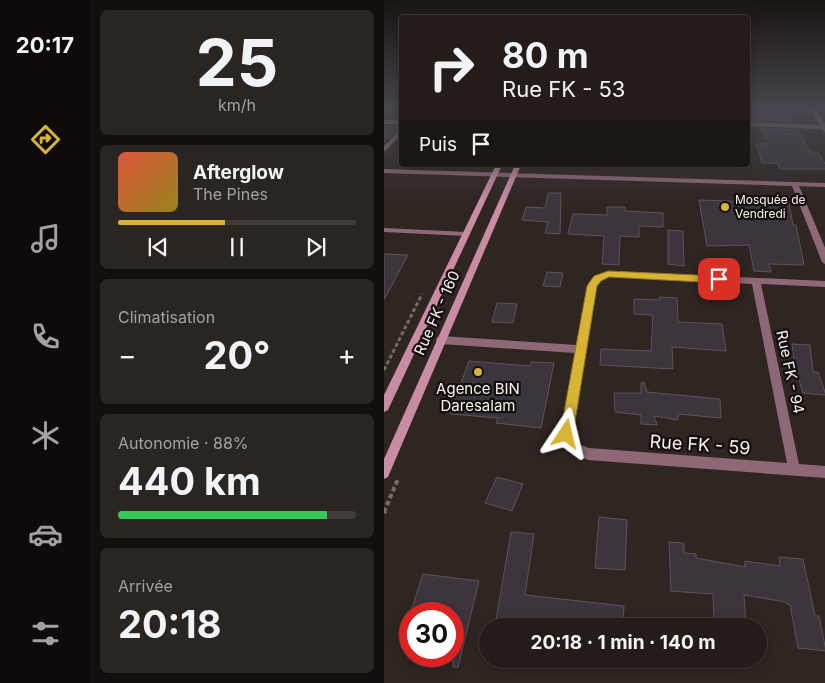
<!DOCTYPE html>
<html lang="fr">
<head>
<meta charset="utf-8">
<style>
	:root { --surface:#231c19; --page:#2b2522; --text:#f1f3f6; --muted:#a3a1a2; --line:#403a38; --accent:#d9b334 }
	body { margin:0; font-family:Inter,sans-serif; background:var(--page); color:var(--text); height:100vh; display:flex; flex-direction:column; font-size:19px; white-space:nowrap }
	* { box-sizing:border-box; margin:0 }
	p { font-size:16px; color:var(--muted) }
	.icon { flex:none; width:28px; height:28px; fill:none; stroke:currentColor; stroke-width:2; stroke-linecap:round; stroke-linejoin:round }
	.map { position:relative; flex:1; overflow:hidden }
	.side { display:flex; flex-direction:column; gap:10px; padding:10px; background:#130f0e; width:294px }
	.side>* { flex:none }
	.guide { position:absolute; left:15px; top:15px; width:351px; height:152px; border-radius:5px; box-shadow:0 2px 12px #0003,0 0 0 1px var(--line); background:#231c19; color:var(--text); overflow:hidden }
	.speed { position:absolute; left:15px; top:602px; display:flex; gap:10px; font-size:25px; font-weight:700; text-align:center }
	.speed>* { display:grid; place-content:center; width:65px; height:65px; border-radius:50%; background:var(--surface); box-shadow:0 2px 12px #0003,0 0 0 1px var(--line); line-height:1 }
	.speed .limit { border:8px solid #d22; background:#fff; color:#111 }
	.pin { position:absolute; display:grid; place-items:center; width:42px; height:42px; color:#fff; margin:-21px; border-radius:10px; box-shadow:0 2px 8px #0006 }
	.me { position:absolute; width:55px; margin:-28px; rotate:10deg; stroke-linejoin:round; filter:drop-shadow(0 0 4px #0008) }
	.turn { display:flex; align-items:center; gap:18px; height:105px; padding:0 20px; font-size:22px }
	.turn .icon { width:65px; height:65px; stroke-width:2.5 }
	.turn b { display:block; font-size:35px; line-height:42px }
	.then { display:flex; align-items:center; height:48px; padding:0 20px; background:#0003; gap:10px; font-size:19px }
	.big { font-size:38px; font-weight:700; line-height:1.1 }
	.side .card { flex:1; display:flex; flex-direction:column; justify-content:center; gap:8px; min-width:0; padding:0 18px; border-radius:8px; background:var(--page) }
	.side .dial { align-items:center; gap:0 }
	.dial b { font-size:65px; line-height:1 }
	.song { display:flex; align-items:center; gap:15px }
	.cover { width:60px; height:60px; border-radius:8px; background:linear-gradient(135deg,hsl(10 70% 55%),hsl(50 70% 35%)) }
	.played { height:5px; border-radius:2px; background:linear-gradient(90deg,var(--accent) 45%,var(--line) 45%) }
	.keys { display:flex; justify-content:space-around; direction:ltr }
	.heat { display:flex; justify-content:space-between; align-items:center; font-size:28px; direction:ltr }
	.charge { height:8px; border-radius:4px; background:linear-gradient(90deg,#34c759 88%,var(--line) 0) }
	.trip { position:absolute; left:95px; top:618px; width:288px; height:50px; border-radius:25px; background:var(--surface); box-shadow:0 2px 12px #0003,0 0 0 1px var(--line); font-weight:700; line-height:50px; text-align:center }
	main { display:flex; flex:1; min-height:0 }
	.tabs { display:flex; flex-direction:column; width:90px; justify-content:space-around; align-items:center; background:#0e0b0a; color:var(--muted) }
	.tabs .icon { width:35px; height:35px }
	.tabs .selected { color:var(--accent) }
	.tabs b { font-size:22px; color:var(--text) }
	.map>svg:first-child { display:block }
</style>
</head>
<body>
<main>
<nav class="tabs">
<b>20:17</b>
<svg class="icon selected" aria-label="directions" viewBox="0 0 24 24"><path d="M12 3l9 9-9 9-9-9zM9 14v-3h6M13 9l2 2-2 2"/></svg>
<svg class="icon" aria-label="music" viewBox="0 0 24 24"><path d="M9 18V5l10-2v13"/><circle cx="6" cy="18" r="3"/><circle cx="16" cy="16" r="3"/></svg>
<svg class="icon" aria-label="phone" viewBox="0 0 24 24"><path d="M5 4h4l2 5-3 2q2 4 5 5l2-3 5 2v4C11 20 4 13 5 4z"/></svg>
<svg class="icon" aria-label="climate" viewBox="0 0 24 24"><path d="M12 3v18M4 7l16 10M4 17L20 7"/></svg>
<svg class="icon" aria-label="car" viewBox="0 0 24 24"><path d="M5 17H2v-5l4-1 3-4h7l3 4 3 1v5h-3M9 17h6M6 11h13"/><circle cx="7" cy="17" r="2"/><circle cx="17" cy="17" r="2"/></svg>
<svg class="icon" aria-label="filters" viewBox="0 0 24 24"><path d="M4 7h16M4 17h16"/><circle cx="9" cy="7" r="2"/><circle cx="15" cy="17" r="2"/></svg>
</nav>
<section class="side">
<div class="card dial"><b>25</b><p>km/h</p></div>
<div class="card">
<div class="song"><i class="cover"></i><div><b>Afterglow</b><p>The Pines</p></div></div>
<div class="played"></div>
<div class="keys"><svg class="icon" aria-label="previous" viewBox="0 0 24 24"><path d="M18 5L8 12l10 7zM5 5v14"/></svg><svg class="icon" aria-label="pause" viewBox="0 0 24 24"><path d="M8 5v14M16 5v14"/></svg><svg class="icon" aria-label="next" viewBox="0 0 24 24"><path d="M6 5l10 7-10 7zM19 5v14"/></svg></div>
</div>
<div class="card"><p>Climatisation</p>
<div class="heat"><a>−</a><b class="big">20°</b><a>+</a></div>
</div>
<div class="card"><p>Autonomie · 88%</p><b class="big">440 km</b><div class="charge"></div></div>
<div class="card"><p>Arrivée</p><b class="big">20:18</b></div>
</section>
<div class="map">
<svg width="442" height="683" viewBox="0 0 442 683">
	<rect width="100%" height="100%" fill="#2f2521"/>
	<path fill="#3c353d" stroke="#5b545c" d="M380,109L400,110L403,116H406L409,122L369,120L364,113V111L381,112Z
		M3,126H18L0,142V130Z
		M375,128L414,130L426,152H433L442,165V169H396L393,163H378L372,144H386Z
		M164,193H177L176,234L161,233L164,222L138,220L142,207L161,208Z
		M315,200L405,203L409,225H412L420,265L385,264L387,272L370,271L365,245L323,246Z
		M223,207H241V211L279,213V227L255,226V237L236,236L235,265L218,264L220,236L184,234L189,214L223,215Z
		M284,230L299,231L300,266L284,264Z
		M0,254L24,255L0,300Z
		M163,272L179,273L176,287L159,286Z
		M275,297L293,298L294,322L338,324L342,351L288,347L289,369L216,365L217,349L267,351L269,315L250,314V299L276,300Z
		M113,303L133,304L129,323L108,322Z
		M408,344L426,345L429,372H434L442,395L419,393L411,366Z
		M85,361L146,366L147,362L170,363L157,428L112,423L114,418L66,414Z
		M260,382L263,392L336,399L337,418L294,414V420L270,416L273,425L257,424V415L231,412L230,393H257V383Z
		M113,477L139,484L128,511L101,503Z
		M215,517L243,520L241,570L211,568Z
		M127,532L150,534L141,595L240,606L239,626H111Z
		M285,542L300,543V553L312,554V558L361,567V561L396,566L395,557L419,559L431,616H435L442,651L414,648L406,605L403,604L402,602L360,595L362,626H330L329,594L287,591Z
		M39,574L95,581L74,667H69V614H26Z"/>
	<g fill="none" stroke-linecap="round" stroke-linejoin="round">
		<path stroke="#766d69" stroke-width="3" stroke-dasharray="4 2.5" stroke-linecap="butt" d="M0,370L38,294"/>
		<path stroke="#766d69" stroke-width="4" stroke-dasharray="4.5 3" stroke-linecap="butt" d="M0,512L14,479"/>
		<path stroke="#766d69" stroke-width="4.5" stroke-dasharray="5.5 4" stroke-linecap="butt" d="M0,513L1,511"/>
		<path fill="#8f6877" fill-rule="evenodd" d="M425,109H431L442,125V133L437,129L364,126V122L435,125Z
			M0,120H18V124H0Z
			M18,128V134L0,152V146Z
			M0,169L442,183V187L415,186L442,250V265L438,262L408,186L0,173Z
			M0,228L82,232L86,234L82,236L0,232Z
			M224,271L442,281V287L377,284L415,464L442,466V478L204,460L184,451L176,434L191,353L57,344L53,343L52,340L53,337L57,336L193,345L204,286L210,276ZM225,277L368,284L403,463L205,448L192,443L188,434L212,286L216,280Z"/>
		<path fill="#ca8ca5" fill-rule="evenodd" d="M112,165H118L4,410L0,412V395Z
			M131,165H137L4,477L0,479V459Z"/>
	</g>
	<linearGradient id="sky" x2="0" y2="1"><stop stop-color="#1a1412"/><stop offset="0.53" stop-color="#47464e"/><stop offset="1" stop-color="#47464e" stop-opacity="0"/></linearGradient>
	<rect width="442" height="204" fill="url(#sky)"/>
	<path fill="#d9b334" stroke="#8d7422" d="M224,271L335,276L340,279L335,283L225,277L217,281L213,286L189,434L187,438L182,440L177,438L176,434L203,286L210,276Z"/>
	<g fill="#d9b334" stroke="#140f0e" stroke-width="2">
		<circle cx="341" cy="207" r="5"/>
		<circle cx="94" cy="372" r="5"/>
	</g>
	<g text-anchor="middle" stroke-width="4.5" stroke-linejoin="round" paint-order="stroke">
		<g font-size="12" fill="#f9f2ef" stroke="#140f0e" text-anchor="start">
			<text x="351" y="204">Mosquée de<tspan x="351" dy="14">Vendredi</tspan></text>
		</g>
		<g font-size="15" fill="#f9f2ef" stroke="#140f0e">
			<text transform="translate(53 313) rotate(-66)" y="5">Rue FK - 160</text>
			<text transform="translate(406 372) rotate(78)" y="5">Rue FK - 94</text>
		</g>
		<g font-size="15" fill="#f9f2ef" stroke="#140f0e">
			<text x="94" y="394">Agence BIN<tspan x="94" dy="17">Daresalam</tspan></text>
		</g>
		<g font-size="18" fill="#f9f2ef" stroke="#140f0e">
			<text transform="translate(316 445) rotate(4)" y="6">Rue FK - 59</text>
		</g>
	</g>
</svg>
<div class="speed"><div class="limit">30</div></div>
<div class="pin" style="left:335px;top:279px;background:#d93025"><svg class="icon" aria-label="arrive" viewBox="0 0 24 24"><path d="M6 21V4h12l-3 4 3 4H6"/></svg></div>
<svg class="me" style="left:182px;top:434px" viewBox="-20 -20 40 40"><path d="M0-17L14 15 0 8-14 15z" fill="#d9b334" stroke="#fff" stroke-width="4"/></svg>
<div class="trip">20:18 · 1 min · 140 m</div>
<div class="guide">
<div class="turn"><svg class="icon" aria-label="right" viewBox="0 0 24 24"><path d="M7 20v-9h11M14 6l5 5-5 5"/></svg><div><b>80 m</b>Rue FK - 53</div></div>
<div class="then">Puis<svg class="icon" aria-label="arrive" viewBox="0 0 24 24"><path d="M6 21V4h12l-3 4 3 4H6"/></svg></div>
</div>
</div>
</main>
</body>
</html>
